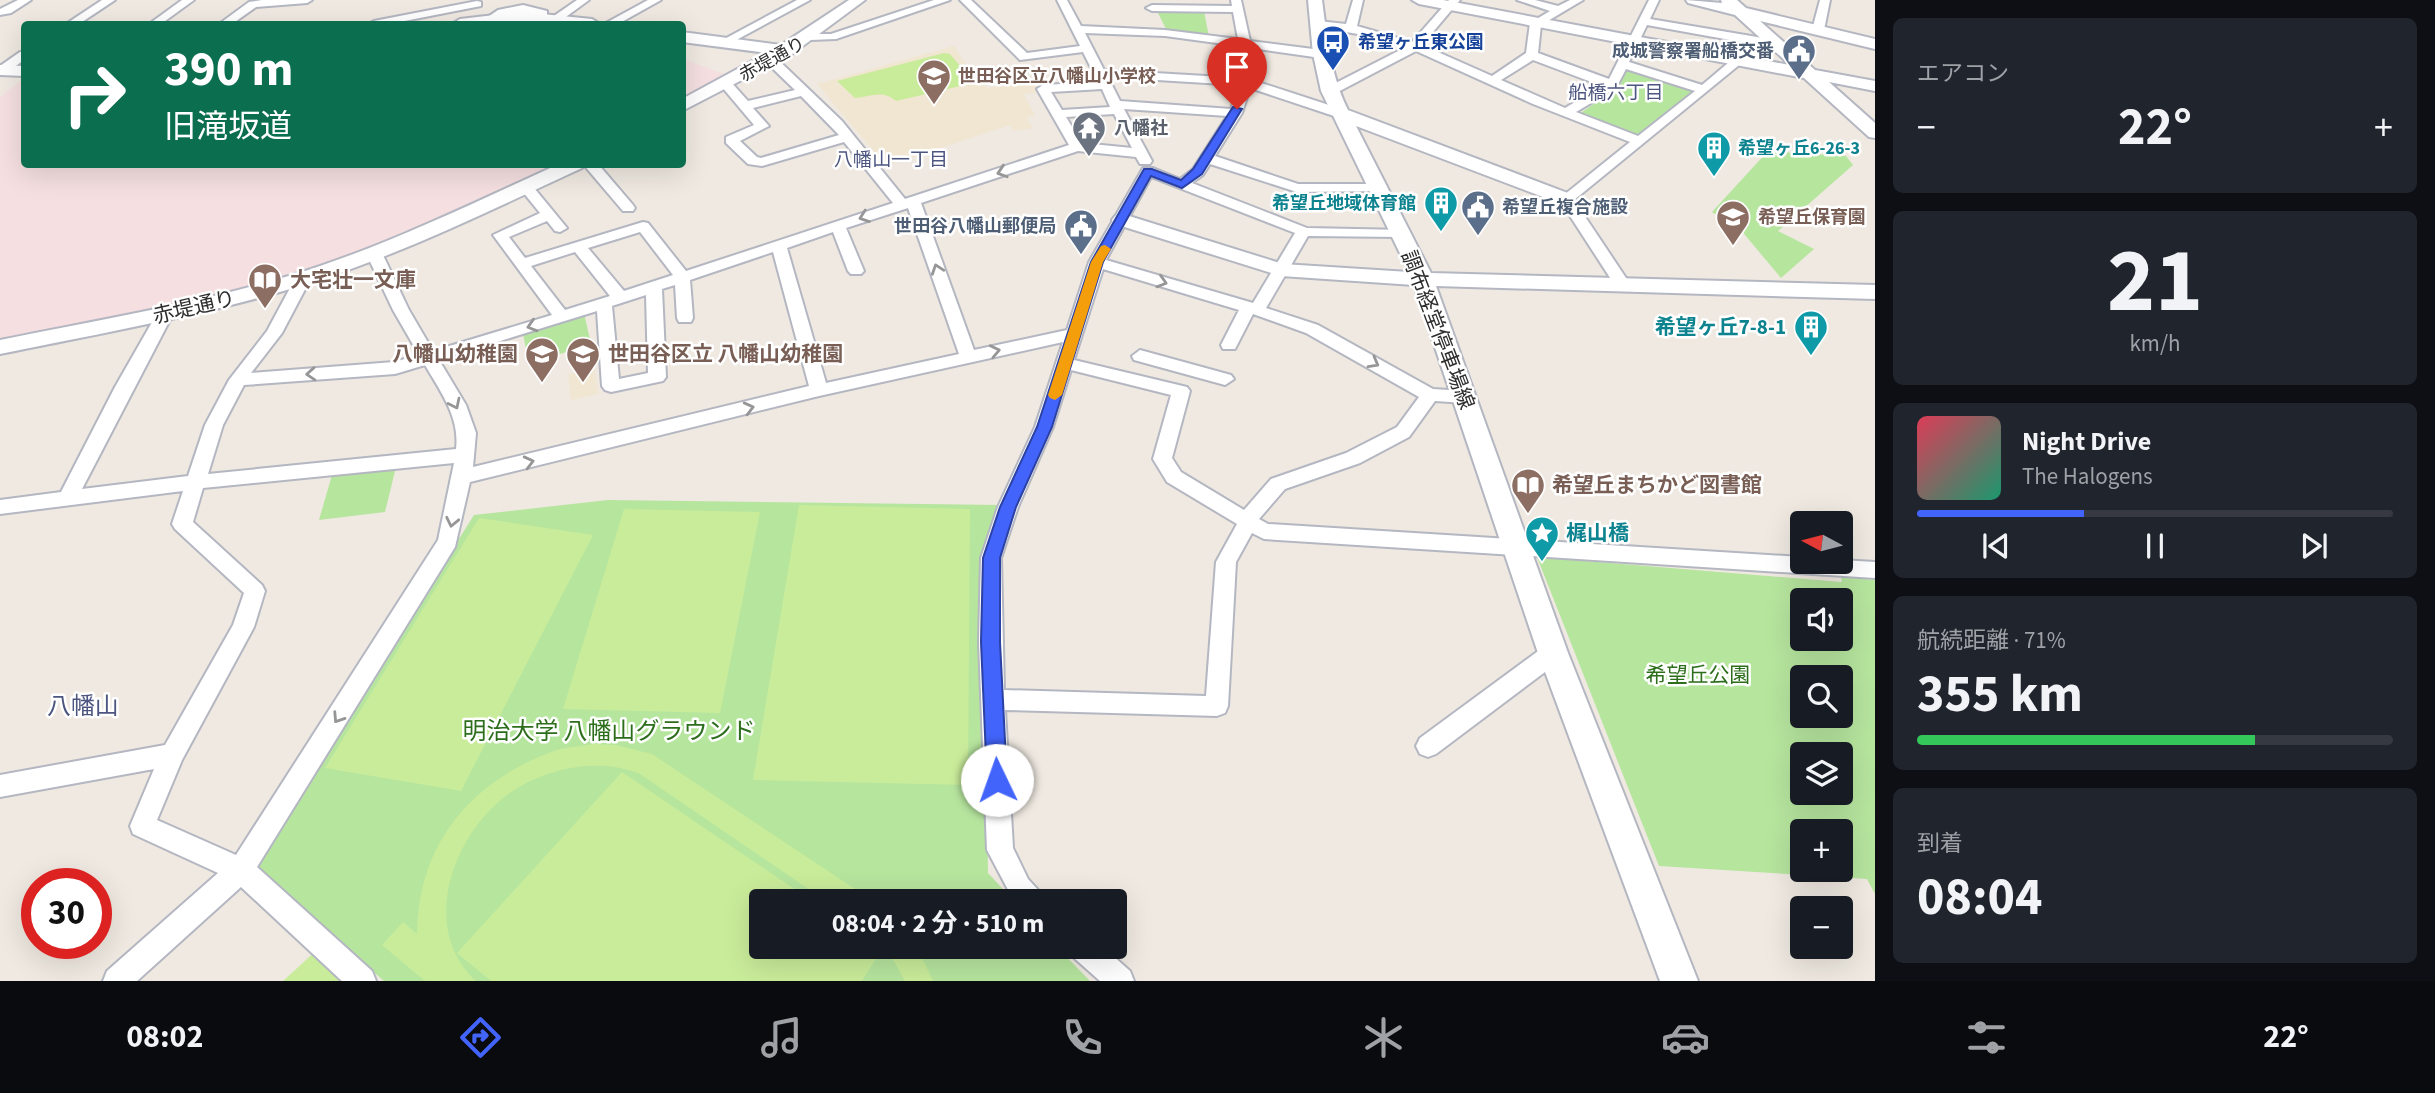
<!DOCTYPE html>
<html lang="ja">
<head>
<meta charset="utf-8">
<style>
	:root { --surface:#171b24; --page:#20242c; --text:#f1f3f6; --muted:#9ea1a6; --line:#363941; --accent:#4264fb }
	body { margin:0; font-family:"Source Sans 3","Noto Sans JP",sans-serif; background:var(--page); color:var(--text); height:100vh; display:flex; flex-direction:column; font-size:26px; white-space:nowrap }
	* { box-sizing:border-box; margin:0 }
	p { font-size:23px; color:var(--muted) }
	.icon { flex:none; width:38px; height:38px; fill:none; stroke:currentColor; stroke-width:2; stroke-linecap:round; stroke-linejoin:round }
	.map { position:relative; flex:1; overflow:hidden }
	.drawer { display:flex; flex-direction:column; gap:18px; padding:18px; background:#0d0f14; width:560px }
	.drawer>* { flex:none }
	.banner { position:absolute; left:21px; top:21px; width:665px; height:147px; border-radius:7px; box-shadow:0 7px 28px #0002; background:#0b6e4f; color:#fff; overflow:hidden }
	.needle { width:46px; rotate:277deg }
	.tools { position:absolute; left:1790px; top:511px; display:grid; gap:14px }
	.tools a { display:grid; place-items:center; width:63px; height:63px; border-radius:7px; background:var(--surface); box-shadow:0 7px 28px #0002; font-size:35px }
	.speed { position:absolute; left:21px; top:868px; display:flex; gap:14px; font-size:35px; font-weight:700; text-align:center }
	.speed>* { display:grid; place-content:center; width:91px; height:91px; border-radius:50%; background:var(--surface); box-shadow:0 7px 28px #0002; line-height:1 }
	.speed .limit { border:10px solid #d22; background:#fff; color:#111 }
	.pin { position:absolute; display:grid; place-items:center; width:60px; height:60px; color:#fff; margin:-72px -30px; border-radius:50% 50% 50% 0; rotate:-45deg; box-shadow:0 0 7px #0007 }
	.pin .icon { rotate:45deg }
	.me { position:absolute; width:77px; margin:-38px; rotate:357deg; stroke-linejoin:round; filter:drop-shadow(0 0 5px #0008) }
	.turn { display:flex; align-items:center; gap:24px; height:147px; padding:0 28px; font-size:32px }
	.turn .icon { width:91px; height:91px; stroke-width:2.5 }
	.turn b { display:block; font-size:49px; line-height:60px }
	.big { font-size:52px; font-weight:700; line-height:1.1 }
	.drawer .card { flex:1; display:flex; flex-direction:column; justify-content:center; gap:10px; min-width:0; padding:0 24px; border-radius:10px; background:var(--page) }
	.drawer .dial { align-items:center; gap:0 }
	.dial b { font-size:91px; line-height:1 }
	.song { display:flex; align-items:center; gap:21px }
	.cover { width:84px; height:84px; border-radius:10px; background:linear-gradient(135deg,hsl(350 70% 55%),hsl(160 70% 35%)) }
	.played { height:7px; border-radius:4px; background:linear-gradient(90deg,var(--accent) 35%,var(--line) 35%) }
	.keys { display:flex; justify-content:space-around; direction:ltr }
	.heat { display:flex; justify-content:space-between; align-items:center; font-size:38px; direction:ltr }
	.charge { height:10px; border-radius:5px; background:linear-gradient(90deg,#34c759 71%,var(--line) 0) }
	.trip { position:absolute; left:749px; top:889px; width:378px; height:70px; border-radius:7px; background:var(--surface); box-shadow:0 7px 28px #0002; font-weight:700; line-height:70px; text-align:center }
	.menu { display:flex; height:112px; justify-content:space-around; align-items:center; background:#090b0e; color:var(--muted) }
	.menu .icon { width:49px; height:49px }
	.menu .selected { color:var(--accent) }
	.menu b { font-size:32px; color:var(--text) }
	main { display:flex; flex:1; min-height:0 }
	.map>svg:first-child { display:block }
</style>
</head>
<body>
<main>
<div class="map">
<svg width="1875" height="981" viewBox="0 0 1875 981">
	<rect width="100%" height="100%" fill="#efe9e1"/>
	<path fill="#f0e6d1" d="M954,46L974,77L980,79L987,88L1032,80L1039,92L1024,94L1035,116L1026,117L1033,128L1014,131L1010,125L886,166L817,84Z
		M594,369L599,394L571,400L568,374Z"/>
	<path fill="#f5dfe0" d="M683,59L724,74L683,98Z
		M24,78V164L563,165L360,252L248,292L0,341V97Z"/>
	<path fill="#b6e59e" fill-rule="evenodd" d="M1160,10L1204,11L1209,37L1167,31L1157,11Z
		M1627,69L1698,91L1637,137L1579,114L1618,87Z
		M1768,151L1846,156L1853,165L1778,231L1814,249L1781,278L1740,229L1712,212Z
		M584,313L591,344L529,364L523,334Z
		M396,467L385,512L319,520L332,475Z
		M608,500L1002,505L983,558L988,873L1014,901H761V947H1057L1090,981H384L252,867L474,515Z
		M1537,557L1842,582L1841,577L1875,580V894L1867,879L1659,866ZM1841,600V639H1802V600ZM1841,677V716H1802V677ZM1841,754V793H1802V754ZM1802,831H1841V870H1802Z"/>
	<path fill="#c9ec9a" d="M944,53L950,54L972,80L969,84L896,101C883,89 869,97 855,98L837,81Z
		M799,505L970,509L968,785L753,780Z
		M624,509L760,512L720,713L563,709Z
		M479,518L593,535L461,791L325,768Z
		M593,744L615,745L652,754L873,901H826L640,774C597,756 540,769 503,798C451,840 420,930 476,981H425L382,945L403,922L417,934C418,845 469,783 551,752C564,747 579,747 593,744Z
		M622,772L812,901H761V947H879L882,949L862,981H491L457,953Z
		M886,947H917L933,981H905Z
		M319,948L352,981H283Z"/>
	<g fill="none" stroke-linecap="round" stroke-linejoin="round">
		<g stroke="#b4b7c1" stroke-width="4">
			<path id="street" d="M18,0H31L11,13L0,15V9Z
				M102,0H115L79,24H66Z
				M182,0H194L161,24H149Z
				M262,0H312L307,3L256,7L232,24H219L249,2Z
				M577,0H589L559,22H551V18Z
				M648,0H661L618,24H604Z
				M797,0H810L727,45L717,43Z
				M934,0H950L836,39L810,40L804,37L810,34H831Z
				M960,0H971L1027,53L1080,46L1057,0H1067L1081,26L1165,30L1238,39L1233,12L1152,11L1146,8L1152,5L1232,6L1231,0H1241L1250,41L1321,50L1327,54L1321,58L1251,48L1252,80L1344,110V116H1334L1250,88L1242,113L1215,156L1298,184H1377L1382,185V191L1297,192L1210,164L1203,175L1192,183L1307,228L1405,230L1407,233L1400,237L1308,236L1266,308L1318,325L1433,389L1465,391L1474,397L1465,403L1435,401L1409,437L1360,463L1285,489L1259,519L1268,524L1802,557V562L1841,560L1875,562V578L1264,539L1252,533L1236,562L1228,706L1225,713L1217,716L1005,710L1013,848L1028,879L1040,892L1044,901H1014L987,850L979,642L981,558L998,507L1035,427L1063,342L819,396L470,482L455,547L257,867L372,971L376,981H342L241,887L137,981H103L107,971L218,873L133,834L130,826L154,769L0,797V775L165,745L233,625L244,593L175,529L172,524L183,491L0,514V500L61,492L115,387L159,310L165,309L173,314L82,489L188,476L205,425L229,380L267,331L297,275H309L311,278L282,333L251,373L394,362L419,355L393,310L366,253L374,248L382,253L409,310L433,351L552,315L493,235L540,213L518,186L520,183H530L567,228L560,232L555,231L547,221L509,237L525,258L643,222L648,223L686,271L893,203L844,142L762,166L748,164L726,143V137L754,125L722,87V81H730L748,101L795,90L767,63V57H775L842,121L905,199L1069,145L1037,89L1043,85L1098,82L1083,52L1020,60ZM1085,33L1165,36L1239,46L1240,78L1104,70ZM1108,77L1239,85L1231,109L1120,101ZM1102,89L1110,107L1062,110L1051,92ZM801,96L839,135L761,158L757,157L740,141L769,126L753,108ZM1124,109L1227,116L1193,169L1180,179L1153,168H1143L1089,262L1067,330L974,350L921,203L1078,151L1136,157L1140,164H1150L1152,161ZM1114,114L1132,148L1082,143L1066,117ZM1151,177L1295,233L1253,303L1106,260ZM908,208L959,354L826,383L787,248L833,232L848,271L851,274H861L864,271L846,228ZM640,232L673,275L624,291L588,248ZM575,252L610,296L565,310L531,266ZM773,252L809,386L473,467L476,433L466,405L439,360L597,311L602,386L605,390L611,392L663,381L666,377L662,289L675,285L677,318L679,322H691L693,318L690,280ZM1103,269L1239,310L1221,345L1223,349H1235L1253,314L1306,333L1419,397L1397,427L1346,453L1271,479L1244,510L1181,472L1172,458L1190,391L1187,387L1074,360ZM646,295L648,373L619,379L612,306ZM425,365C440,391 460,417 456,449L208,474L223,425L244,385L395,374ZM1071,370L1171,395L1153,459L1167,482L1237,524L1216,562L1206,696L1004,690L1001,558L1018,507L1053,427ZM454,463L438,540L236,855L157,820L182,760L254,627L265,591L262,585L193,522L203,488Z
				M1353,0H1363L1357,26L1412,42L1449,0H1460L1422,45L1492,76L1526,53L1530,23L1550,11L1517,0H1535L1558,6L1570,0H1583L1541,25L1538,53L1609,79L1649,0H1659L1650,19L1775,40L1781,44L1775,48L1647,25L1629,62L1702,85L1734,58L1744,61L1574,200L1630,284L1622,289L1616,287L1559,199L1630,142L1533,104L1416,51L1334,94H1326V88L1406,47L1369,36L1318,27L1312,24L1318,21L1346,24ZM1533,60L1602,86L1565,108L1501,80ZM1626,69L1695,91L1638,136L1576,112L1616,88Z
				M1820,0H1830L1824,30L1818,33L1812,30Z
				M477,1L481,2V6L389,24H368L374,21Z
				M523,5L547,11V18L537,20V15C518,9 507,16 491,22L485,19L498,10Z
				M20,52H24V60L6,73H0V66Z
				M583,164H598L633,205L635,208L633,211H623Z
				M1140,350L1231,375L1234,379L1225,385L1134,360L1132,356Z
				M1553,644L1561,646L1564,653L1561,660L1436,754L1428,757L1420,754L1416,746L1420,738L1545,646Z
				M1070,947H1103L1130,971L1134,981H1100L1073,957Z"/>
		</g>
		<g stroke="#b4b7c1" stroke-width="4">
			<path id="secondary" d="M849,0H865L792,54L682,111V99L767,53L682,42V32L781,45Z
				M1308,0H1322C1327,38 1331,76 1348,110L1573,195L1576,199L1566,205L1559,203L1356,126L1431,273L1875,285V299L1436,286L1568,653L1698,981H1660L1538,653L1414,285L1281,276L1115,224L1112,220L1115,216H1129L1283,264L1409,272L1321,91L1313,54Z
				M1412,0H1443L1790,65L1735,15L1688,3L1686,0L1722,3L1721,0H1737L1746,8L1875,39V49L1760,21L1815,70L1875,81V91L1829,82L1875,123V138L1869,137L1804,78L1419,4Z
				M522,12L592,19L600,24L522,22L452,24L460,19Z
				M0,65L24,66V76L0,75Z
				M559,164H584L582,168C491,210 402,254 307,284C206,315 103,333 0,354V340C98,320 197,304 292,275C384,247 471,204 559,164Z"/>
		</g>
		<use href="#street" fill="#fff" fill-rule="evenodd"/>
		<use href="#secondary" fill="#fff" fill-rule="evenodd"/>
	</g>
	<defs><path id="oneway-chevron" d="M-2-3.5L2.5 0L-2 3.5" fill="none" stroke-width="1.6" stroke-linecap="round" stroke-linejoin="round" transform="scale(1.75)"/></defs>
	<g stroke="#969696">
		<use href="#oneway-chevron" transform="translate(1002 172) rotate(162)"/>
		<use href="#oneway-chevron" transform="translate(864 217) rotate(161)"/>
		<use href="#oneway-chevron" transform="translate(937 269) rotate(-109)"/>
		<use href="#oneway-chevron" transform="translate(1162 282) rotate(17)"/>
		<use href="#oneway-chevron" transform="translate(532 326) rotate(163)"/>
		<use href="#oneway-chevron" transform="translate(995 351) rotate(-12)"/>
		<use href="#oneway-chevron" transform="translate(1374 363) rotate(29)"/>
		<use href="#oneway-chevron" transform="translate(311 374) rotate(176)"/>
		<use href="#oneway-chevron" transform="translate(455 404) rotate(64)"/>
		<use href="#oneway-chevron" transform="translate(749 408) rotate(-14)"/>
		<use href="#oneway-chevron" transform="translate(529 462) rotate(-14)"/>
		<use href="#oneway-chevron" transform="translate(452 522) rotate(102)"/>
		<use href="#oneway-chevron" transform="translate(338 718) rotate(123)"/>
	</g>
	<path fill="#4264fb" stroke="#2b41a3" stroke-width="2" d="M1233,107L1242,109L1202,174L1182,188L1151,176L1103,262L1052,427L1016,507L1000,558V642L1007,780L1004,787L997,789L990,787L987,780L981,642L983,558L1000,507L1037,427L1091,262L1144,169H1152L1181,180L1193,169Z"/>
	<path fill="#f59e0b" d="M1105,245L1111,249L1103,262L1062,395L1055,400L1050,398L1048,395L1091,262L1101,246Z"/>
	<defs>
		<g id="bus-pin" transform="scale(1.75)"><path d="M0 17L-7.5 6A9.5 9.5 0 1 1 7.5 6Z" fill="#1a4fb4" stroke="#fff"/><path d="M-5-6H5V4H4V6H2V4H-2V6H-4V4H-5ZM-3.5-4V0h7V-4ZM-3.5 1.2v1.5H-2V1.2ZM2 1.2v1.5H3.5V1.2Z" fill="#fff"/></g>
		<g id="civic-pin" transform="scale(1.75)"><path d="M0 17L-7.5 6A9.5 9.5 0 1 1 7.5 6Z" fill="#5c6f8a" stroke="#fff"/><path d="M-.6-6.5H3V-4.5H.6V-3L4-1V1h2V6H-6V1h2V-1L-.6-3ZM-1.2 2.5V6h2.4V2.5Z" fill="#fff"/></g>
		<g id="school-pin" transform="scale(1.75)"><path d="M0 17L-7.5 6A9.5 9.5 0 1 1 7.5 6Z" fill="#8d6e63" stroke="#fff"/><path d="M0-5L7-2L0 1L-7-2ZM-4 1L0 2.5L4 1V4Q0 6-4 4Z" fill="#fff"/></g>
		<g id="temple-pin" transform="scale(1.75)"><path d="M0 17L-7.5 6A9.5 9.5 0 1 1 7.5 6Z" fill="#6b7280" stroke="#fff"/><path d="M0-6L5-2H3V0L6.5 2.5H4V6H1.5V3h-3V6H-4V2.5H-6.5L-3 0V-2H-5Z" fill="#fff"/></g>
		<g id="building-pin" transform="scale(1.75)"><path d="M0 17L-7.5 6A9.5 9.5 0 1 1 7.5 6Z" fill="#0f9aa8" stroke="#fff"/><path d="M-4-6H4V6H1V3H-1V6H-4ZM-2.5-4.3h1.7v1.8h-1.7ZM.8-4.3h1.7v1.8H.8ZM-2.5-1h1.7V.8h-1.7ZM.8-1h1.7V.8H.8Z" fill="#fff"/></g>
		<g id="library-pin" transform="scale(1.75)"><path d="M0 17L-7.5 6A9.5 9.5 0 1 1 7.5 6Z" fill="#8d6e63" stroke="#fff"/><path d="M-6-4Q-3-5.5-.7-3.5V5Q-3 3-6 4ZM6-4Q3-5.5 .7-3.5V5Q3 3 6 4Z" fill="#fff"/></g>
		<g id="sight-pin" transform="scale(1.75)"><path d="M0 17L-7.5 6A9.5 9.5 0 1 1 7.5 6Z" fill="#0f9aa8" stroke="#fff"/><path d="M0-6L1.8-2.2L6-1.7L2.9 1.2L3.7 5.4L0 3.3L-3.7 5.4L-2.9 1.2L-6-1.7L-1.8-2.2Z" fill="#fff"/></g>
	</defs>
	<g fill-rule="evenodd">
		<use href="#bus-pin" x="1333" y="42"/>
		<use href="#civic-pin" x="1799" y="51"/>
		<use href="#school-pin" x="934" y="76"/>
		<use href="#temple-pin" x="1089" y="128"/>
		<use href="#building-pin" x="1714" y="148"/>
		<use href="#building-pin" x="1441" y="203"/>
		<use href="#civic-pin" x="1478" y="207"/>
		<use href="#school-pin" x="1733" y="217"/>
		<use href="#civic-pin" x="1081" y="226"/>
		<use href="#library-pin" x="265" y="280"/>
		<use href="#building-pin" x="1811" y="327"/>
		<use href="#school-pin" x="542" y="354"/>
		<use href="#school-pin" x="583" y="354"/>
		<use href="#library-pin" x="1528" y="485"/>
		<use href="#sight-pin" x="1542" y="533"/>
	</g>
	<g text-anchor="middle" stroke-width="5" stroke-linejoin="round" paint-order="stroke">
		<g font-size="18" font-weight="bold" fill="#164399" stroke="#fff" text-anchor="start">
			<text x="1358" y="48">希望ヶ丘東公園</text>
		</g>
		<g font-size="18" font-weight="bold" fill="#4e5e75" stroke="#fff" text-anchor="end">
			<text x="1774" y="57">成城警察署船橋交番</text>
			<text x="1502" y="213" text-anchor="start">希望丘複合施設</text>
			<text x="1056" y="232">世田谷八幡山郵便局</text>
		</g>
		<g font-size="18" fill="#2e2e2e" stroke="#fff">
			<text transform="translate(772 59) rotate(-29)" y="6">赤堤通り</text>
		</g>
		<g font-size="18" font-weight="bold" fill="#785e54" stroke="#fff" text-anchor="start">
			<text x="958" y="82">世田谷区立八幡山小学校</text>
			<text x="1758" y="223">希望丘保育園</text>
		</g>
		<g font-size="18" font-weight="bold" fill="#5b616d" stroke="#fff" text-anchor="start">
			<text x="1114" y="134">八幡社</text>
		</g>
		<g font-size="18" font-weight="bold" fill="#0d838f" stroke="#fff" text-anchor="start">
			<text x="1738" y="154">希望ヶ丘6-26-3</text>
			<text x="1416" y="209" text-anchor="end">希望丘地域体育館</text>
		</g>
		<g font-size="19" fill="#4d5680" stroke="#fff">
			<text x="1616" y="99">船橋六丁目</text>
			<text x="891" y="166">八幡山一丁目</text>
		</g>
		<g font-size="21" font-weight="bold" fill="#785e54" stroke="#fff" text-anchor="start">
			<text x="290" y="287">大宅壮一文庫</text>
			<text x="518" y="361" text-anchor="end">八幡山幼稚園</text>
			<text x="608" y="361">世田谷区立 八幡山幼稚園</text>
			<text x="1552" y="492">希望丘まちかど図書館</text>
		</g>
		<g font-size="21" fill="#2e2e2e" stroke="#fff">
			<text transform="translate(194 307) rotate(-13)" y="7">赤堤通り</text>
			<text transform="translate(1438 330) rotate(69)" y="7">調布経堂停車場線</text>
		</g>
		<g font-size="21" font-weight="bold" fill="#0d838f" stroke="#fff" text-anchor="end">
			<text x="1786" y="334">希望ヶ丘7-8-1</text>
			<text x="1566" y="540" text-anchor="start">梶山橋</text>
		</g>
		<g font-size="21" fill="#2c6e1b" stroke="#fff">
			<text x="1698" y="682">希望丘公園</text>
		</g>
		<g font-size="24" fill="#4d5680" stroke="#fff">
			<text x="83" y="714">八幡山</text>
		</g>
		<g font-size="24" fill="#2c6e1b" stroke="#fff">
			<text x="609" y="739">明治大学 八幡山グラウンド</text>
		</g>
	</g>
</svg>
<div class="tools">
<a><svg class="needle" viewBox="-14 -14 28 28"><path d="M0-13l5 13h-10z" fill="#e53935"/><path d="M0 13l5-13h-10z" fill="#9ea1a6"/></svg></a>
<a><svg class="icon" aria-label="sound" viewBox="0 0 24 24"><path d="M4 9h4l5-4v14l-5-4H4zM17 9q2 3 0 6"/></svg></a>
<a><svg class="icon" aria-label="search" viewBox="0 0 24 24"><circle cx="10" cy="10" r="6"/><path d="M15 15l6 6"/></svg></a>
<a><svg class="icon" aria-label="layers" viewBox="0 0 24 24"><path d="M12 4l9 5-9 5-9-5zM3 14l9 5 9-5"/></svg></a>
<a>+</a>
<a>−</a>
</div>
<div class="speed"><div class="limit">30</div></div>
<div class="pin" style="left:1237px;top:109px;background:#d93025"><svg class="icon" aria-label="arrive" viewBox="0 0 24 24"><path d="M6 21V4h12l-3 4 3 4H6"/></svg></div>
<svg class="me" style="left:997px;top:780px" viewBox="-20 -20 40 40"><circle r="19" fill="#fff"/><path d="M0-13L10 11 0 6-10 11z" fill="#4264fb"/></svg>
<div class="trip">08:04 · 2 分 · 510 m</div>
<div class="banner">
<div class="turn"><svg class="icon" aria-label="right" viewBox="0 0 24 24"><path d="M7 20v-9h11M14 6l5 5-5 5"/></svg><div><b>390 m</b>旧滝坂道</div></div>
</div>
</div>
<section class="drawer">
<div class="card"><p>エアコン</p>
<div class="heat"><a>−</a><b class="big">22°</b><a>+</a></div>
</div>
<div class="card dial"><b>21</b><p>km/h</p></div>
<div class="card">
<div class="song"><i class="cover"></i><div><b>Night Drive</b><p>The Halogens</p></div></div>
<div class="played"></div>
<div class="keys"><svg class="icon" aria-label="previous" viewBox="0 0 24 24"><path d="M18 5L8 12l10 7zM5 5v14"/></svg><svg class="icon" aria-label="pause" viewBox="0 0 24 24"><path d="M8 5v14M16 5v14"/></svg><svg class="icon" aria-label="next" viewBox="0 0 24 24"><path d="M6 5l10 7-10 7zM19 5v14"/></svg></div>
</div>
<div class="card"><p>航続距離 · 71%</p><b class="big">355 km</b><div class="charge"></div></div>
<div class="card"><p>到着</p><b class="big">08:04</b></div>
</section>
</main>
<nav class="menu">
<b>08:02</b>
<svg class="icon selected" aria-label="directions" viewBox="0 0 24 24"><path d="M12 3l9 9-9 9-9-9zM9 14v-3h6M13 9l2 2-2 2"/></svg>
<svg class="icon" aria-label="music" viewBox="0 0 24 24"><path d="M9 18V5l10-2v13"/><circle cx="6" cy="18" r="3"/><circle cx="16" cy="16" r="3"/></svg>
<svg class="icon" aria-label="phone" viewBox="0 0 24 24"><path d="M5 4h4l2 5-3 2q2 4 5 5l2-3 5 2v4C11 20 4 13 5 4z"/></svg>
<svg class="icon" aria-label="climate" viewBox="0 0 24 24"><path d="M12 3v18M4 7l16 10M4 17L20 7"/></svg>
<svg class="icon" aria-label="car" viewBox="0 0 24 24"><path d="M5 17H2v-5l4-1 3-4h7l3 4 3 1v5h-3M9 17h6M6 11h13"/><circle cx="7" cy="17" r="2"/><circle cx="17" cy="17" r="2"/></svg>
<svg class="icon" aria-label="filters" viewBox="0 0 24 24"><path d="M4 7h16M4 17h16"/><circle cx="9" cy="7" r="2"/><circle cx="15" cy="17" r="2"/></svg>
<b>22°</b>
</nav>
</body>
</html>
